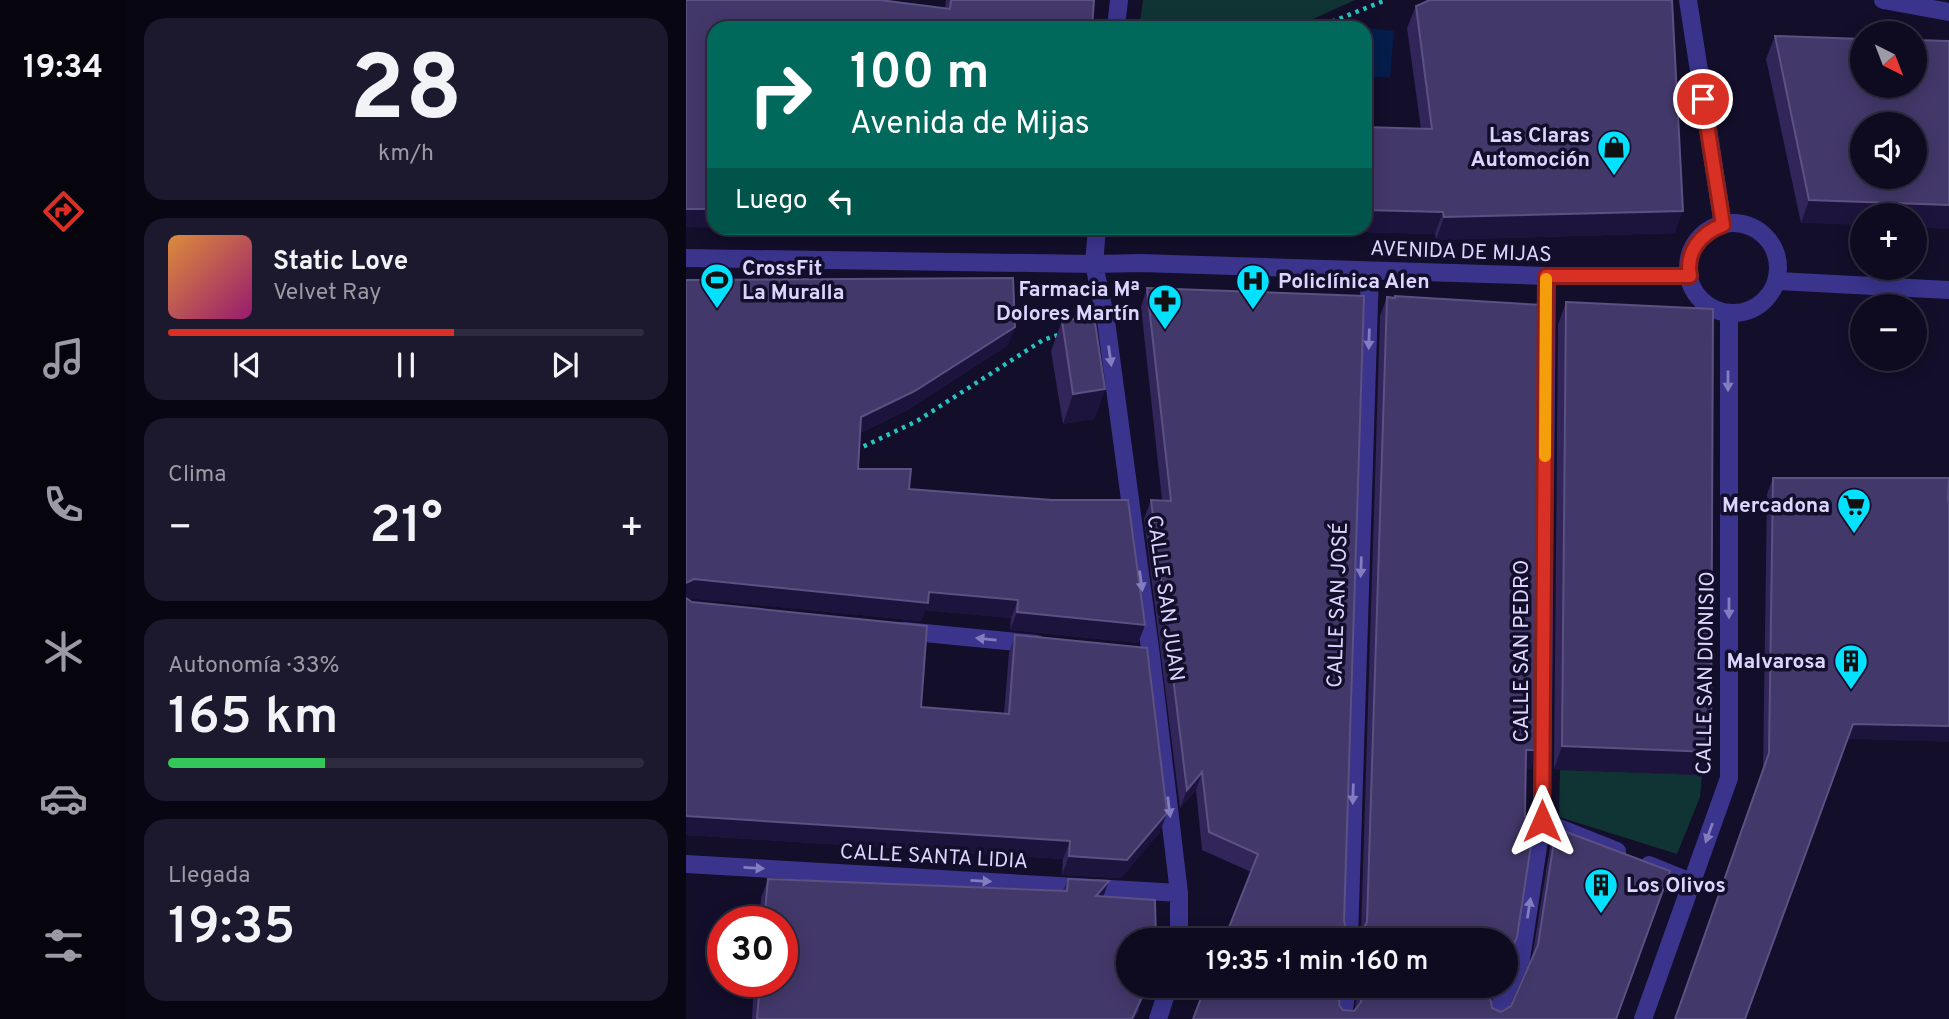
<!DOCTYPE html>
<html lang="es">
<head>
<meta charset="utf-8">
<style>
	:root { --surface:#0e0a20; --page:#1c182d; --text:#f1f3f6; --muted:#9b9aa5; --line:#2e2b3e; --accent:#d93025 }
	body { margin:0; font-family:Overpass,sans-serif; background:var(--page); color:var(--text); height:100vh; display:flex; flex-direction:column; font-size:26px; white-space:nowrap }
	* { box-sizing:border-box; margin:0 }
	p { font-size:23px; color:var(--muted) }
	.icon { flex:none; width:38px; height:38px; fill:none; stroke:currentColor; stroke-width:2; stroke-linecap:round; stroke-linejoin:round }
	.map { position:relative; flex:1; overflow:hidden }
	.side { display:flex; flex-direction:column; gap:18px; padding:18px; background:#080612; width:560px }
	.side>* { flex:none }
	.hud { position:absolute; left:21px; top:21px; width:665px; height:214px; border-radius:21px; box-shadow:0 4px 18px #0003,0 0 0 2px var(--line); background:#00695c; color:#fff; overflow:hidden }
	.needle { width:46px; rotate:138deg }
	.buttons { position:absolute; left:1164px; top:21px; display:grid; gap:14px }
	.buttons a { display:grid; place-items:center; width:77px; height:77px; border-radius:50%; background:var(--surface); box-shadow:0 4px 18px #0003,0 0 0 2px var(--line); font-size:35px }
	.speed { position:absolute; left:21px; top:906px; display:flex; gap:14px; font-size:35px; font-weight:700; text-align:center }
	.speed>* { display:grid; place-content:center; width:91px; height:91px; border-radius:50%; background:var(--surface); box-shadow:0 4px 18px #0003,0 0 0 2px var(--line); line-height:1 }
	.speed .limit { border:10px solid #d22; background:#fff; color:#111 }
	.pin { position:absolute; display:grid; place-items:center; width:60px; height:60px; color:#fff; margin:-30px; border:4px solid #fff; border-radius:50%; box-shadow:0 2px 7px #0007 }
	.me { position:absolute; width:77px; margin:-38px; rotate:0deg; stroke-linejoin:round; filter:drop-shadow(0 0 5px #0008) }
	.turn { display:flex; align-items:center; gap:24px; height:147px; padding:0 28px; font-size:32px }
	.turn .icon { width:91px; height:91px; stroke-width:2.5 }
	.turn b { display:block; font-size:49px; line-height:60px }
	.then { display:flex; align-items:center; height:66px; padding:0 28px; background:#0003; gap:14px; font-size:26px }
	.big { font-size:52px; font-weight:600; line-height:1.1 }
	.side .tile { flex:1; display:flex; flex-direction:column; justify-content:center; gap:10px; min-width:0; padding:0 24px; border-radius:21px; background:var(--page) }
	.side .dial { align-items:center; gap:0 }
	.dial b { font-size:91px; line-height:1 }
	.song { display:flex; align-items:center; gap:21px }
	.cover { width:84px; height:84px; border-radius:10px; background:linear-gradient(135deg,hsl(30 70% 55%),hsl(320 70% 35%)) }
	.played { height:7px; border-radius:4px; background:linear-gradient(90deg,var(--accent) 60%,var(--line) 60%) }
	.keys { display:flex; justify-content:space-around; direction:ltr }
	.heat { display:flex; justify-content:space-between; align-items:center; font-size:38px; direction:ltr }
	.charge { height:10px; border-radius:5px; background:linear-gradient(90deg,#34c759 33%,var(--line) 0) }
	.trip { position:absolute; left:430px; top:928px; width:402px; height:70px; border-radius:35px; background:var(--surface); box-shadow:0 4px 18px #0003,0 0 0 2px var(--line); font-weight:600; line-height:70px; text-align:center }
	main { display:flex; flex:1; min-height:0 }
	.tab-bar { display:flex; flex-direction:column; width:126px; justify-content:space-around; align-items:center; background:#06040d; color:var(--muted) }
	.tab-bar .icon { width:49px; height:49px }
	.tab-bar .active { color:var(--accent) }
	.tab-bar b { font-size:32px; color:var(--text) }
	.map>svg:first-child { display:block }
</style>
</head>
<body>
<main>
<nav class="tab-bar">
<b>19:34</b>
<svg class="icon active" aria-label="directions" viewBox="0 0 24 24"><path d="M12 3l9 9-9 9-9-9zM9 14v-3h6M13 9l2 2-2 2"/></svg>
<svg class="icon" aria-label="music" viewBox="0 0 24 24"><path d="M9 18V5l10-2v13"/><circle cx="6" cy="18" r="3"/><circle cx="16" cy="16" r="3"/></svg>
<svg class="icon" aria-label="phone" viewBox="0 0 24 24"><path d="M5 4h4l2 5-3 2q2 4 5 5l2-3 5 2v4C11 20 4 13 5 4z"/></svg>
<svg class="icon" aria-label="climate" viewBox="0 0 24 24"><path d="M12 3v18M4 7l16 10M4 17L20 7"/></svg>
<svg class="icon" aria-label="car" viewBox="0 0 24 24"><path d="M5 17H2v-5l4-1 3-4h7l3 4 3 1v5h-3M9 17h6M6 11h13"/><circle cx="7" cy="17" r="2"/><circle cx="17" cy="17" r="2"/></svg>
<svg class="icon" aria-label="filters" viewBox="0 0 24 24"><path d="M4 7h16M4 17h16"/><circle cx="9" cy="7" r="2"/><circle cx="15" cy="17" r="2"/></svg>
</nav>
<section class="side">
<div class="tile dial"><b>28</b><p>km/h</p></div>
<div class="tile">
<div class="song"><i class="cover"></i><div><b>Static Love</b><p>Velvet Ray</p></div></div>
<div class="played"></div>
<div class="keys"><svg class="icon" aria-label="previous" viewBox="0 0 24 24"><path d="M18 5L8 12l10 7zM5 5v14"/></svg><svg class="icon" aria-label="pause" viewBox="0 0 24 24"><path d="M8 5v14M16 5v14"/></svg><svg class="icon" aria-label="next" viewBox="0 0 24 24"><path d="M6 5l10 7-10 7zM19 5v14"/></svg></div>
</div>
<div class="tile"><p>Clima</p>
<div class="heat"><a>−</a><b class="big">21°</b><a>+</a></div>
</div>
<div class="tile"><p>Autonomía · 33%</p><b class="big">165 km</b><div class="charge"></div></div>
<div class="tile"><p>Llegada</p><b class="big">19:35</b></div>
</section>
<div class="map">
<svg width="1263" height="1019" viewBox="0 0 1263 1019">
	<rect width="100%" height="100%" fill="#130e2a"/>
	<path fill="#103434" d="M457,0H669L607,28H453Z
		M874,770L1016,775L1014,797L991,854L873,817Z"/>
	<path fill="#051d4b" d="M681,28L708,31L704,78L679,76Z"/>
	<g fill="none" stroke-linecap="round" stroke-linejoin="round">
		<path stroke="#24c5bf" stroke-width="4.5" stroke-dasharray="3.5 5" stroke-linecap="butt" d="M630,28L700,0
			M170,450L231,421L357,340L375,334"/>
		<path stroke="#3a348d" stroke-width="18" d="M1002,0L1037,225
			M1197,0L1263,12
			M430,28L433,0
			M1002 268a45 45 0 1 1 90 0a45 45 0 1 1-90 0Z
			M411,228L408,264L420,321L465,656L493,893V940
			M0,258L408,264L455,263L861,276H1004
			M1090,281L1263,290
			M218,631L351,644
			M856,821L931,851
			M0,864L493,893
			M963,865L1005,882
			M663,940L684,271
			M472,1019L483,985
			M657,1019L661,985
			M808,1019L835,959L856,821L861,276
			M957,1019L1043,778V313"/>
	</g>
	<path fill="#312559" d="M0,0L259,8L260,0H408L28,228H383L381,236L213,228L0,227Z
		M730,6L989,233L750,240L749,234L531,228H679L735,129L721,28Z
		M1089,36L1263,41V229L1228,227V215L1115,223L1080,59Z
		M0,280L322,345L223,409L174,433L172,469L223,489L459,625L452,643L324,630L325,618L239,610L235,621L1,598L6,602L235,707L318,713L323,653L329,635L474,832L435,878L376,875L377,859L0,835Z
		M461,288L660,928L669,933L675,932L694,316L701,297L845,769L840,768L824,956L538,940L565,872L516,850L510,790L494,808L458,519L465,500H476L455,307Z
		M880,302L1025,752L1016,775L868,769L872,325Z
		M376,321L419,389L408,419L377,424L365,351Z
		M1087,478L1262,500L1161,739L1077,769L1081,494Z
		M870,828L930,1019H507L653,1005L657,1010L668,1011L669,1009L671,985H811L805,999L806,1008L815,1012L825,1006L846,958L864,846Z
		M82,879L377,890L382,879L417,897L453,1010L448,1019H66L68,982H96V922H73L75,898Z"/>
	<path fill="#1d143e" d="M1123,200L1263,205V229L1228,227V215H1176V225L1115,223Z
		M0,209H28V228H383L381,236L213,228L0,227Z
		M679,210L757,212L749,234L531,228H679Z
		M997,211L989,233L750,240L758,217Z
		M329,327L322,345L223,409L169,435L175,417Z
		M419,389L408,419L377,424L387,394Z
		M8,579L243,592L332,600L325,618L239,610L235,621L0,598V583Z
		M331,612L459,625L452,643L324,630Z
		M1167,724L1263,726V742L1161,739Z
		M876,746L1025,752L1016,775L868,769Z
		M840,750H852L845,769L834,768Z
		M516,772L510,790L494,808L501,790Z
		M481,813L474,832L435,878L376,875L383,856Z
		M0,816L384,841L377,859L0,835Z
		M423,881L416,900L410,896Z
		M459,991L448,1019H446Z"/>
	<path fill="#43386a" stroke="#5b5182" stroke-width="2" fill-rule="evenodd" d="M0,0H194L264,9L265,0H408L406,28H28V209H0Z
		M744,0H986L997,211L758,217L757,212L679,210V127L746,129L730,6Z
		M1089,36L1176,39V86H1228V40L1263,41V205L1123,200ZM1176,124H1228V177H1176Z
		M327,278L329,327L229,391L175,417L172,469H225L223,489L366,500H442L459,625L331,612L332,600L243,592L242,603L8,579L0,583V280Z
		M461,288L678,296L658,921L660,928L669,933L676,931L681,922L701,297L709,298V296L856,305L852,750H840L839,816L849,819L831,937L821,959V940H538L572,854L523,832L516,772L501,790L465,500L485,501Z
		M880,302L1027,309L1025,752L876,746Z
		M408,316L419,389L387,394L376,321Z
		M1087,478H1263L1262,500H1263V726L1167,724L1059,1019H989L1083,753Z
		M0,598L6,602L241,626L235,707L323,714L329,635L461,648L481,813L441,860L383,856L384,841L0,816Z
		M870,828L984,871L930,1019H507L520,985H655L653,1005L657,1010L668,1011L675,1002L676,985H809L804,996L806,1008L815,1012L825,1006L852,945Z
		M82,879L381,891L382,879L423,881L410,896L469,900L470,940H443V985H461L459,991L446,1019H71L74,982H96V922H78Z"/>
	<defs><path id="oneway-solid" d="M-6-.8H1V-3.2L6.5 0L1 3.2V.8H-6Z" transform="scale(1.75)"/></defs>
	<g fill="#837dc0">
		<use href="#oneway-solid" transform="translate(683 339) rotate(92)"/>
		<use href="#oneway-solid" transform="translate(424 356) rotate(82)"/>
		<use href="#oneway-solid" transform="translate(1042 381) rotate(90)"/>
		<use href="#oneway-solid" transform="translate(675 567) rotate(92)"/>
		<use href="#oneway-solid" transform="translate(455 581) rotate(82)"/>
		<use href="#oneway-solid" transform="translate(1043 608) rotate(90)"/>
		<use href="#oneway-solid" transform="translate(300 639) rotate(-174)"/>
		<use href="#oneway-solid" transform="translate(667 794) rotate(92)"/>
		<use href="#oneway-solid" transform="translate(483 807) rotate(83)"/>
		<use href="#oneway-solid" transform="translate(1023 833) rotate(110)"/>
		<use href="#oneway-solid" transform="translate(68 868) rotate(3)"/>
		<use href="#oneway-solid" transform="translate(295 881) rotate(3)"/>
		<use href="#oneway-solid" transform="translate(843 908) rotate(-81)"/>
	</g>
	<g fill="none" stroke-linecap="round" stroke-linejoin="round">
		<g stroke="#8d1f18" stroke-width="18">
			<path id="route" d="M856,821L860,276H1004C999,252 1015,233 1037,225L1017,99"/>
		</g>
		<use href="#route" stroke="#d93025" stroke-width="12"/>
		<path stroke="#f59e0b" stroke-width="12" d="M859,456L860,279"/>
	</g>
	<defs>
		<g id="shop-pin" transform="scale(1.75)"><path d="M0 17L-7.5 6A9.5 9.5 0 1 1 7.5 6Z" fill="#02e1ff" stroke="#130e2a"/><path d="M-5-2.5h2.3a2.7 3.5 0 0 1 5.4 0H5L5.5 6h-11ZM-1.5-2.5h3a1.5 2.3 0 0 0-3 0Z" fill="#111"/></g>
		<g id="stadium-pin" transform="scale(1.75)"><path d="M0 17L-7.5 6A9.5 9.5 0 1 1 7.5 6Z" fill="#02e1ff" stroke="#130e2a"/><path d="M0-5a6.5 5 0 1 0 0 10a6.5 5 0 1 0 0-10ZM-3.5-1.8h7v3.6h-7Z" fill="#111"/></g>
		<g id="hospital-pin" transform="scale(1.75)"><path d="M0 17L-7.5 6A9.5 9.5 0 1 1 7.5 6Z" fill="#02e1ff" stroke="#130e2a"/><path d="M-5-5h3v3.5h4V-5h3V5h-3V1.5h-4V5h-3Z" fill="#111"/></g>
		<g id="pharmacy-pin" transform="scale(1.75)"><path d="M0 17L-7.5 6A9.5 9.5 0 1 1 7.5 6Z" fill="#02e1ff" stroke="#130e2a"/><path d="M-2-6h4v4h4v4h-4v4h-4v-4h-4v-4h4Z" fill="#111"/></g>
		<g id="supermarket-pin" transform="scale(1.75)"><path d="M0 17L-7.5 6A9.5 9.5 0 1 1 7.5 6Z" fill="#02e1ff" stroke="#130e2a"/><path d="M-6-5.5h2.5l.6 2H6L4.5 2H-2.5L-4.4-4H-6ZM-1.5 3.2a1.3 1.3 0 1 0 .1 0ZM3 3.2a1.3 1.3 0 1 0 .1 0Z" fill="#111"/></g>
		<g id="building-pin" transform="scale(1.75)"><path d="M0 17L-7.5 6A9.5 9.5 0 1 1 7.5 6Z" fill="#02e1ff" stroke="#130e2a"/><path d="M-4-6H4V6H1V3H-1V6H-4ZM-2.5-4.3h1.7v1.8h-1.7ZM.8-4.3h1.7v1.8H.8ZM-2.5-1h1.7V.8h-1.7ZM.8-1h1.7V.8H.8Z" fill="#111"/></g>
	</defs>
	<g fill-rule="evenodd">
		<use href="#shop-pin" x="928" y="147"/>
		<use href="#stadium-pin" x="31" y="280"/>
		<use href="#hospital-pin" x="567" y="281"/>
		<use href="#pharmacy-pin" x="479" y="301"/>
		<use href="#supermarket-pin" x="1168" y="505"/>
		<use href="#building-pin" x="1165" y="661"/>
		<use href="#building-pin" x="915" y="885"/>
	</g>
	<g text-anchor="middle" stroke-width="7" stroke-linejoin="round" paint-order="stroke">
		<g font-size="21" font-weight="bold" fill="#dcd6ff" stroke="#130e2a" text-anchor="end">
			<text x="904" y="142">Las Claras<tspan x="904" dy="24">Automoción</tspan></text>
			<text x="56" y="275" text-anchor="start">CrossFit<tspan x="56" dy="24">La Muralla</tspan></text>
			<text x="592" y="288" text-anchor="start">Policlínica Alen</text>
			<text x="454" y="296">Farmacia Mª<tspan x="454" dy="24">Dolores Martín</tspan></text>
			<text x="1144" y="512">Mercadona</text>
			<text x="1140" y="668">Malvarosa</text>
			<text x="940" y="892" text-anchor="start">Los Olivos</text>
		</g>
		<g font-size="21" fill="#dcd6ff" stroke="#130e2a">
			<text transform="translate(775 251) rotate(2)" y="7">AVENIDA DE MIJAS</text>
			<text transform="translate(480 598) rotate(82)" y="7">CALLE SAN JUAN</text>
			<text transform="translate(651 605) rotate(-88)" y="7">CALLE SAN JOSÉ</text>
			<text transform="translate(835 651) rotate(-90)" y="7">CALLE SAN PEDRO</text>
			<text transform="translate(1019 673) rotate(-89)" y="7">CALLE SAN DIONISIO</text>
			<text transform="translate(248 856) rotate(3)" y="7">CALLE SANTA LIDIA</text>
		</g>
	</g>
</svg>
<div class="buttons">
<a><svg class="needle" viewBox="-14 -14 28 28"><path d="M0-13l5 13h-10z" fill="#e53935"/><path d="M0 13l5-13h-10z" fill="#9b9aa5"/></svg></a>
<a><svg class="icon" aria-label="sound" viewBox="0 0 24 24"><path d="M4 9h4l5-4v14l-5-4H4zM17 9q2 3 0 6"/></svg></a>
<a>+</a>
<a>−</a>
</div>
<div class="speed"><div class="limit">30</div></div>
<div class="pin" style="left:1017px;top:99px;background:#d93025"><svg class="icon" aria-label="arrive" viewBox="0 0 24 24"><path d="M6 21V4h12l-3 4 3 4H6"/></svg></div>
<svg class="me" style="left:856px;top:821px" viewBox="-20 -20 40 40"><path d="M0-17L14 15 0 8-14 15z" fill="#d93025" stroke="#fff" stroke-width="4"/></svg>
<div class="trip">19:35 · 1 min · 160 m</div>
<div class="hud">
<div class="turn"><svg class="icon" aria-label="right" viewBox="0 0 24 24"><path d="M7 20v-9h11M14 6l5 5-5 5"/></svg><div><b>100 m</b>Avenida de Mijas</div></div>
<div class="then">Luego<svg class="icon" aria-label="left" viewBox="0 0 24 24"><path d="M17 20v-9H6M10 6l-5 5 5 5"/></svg></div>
</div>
</div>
</main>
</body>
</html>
